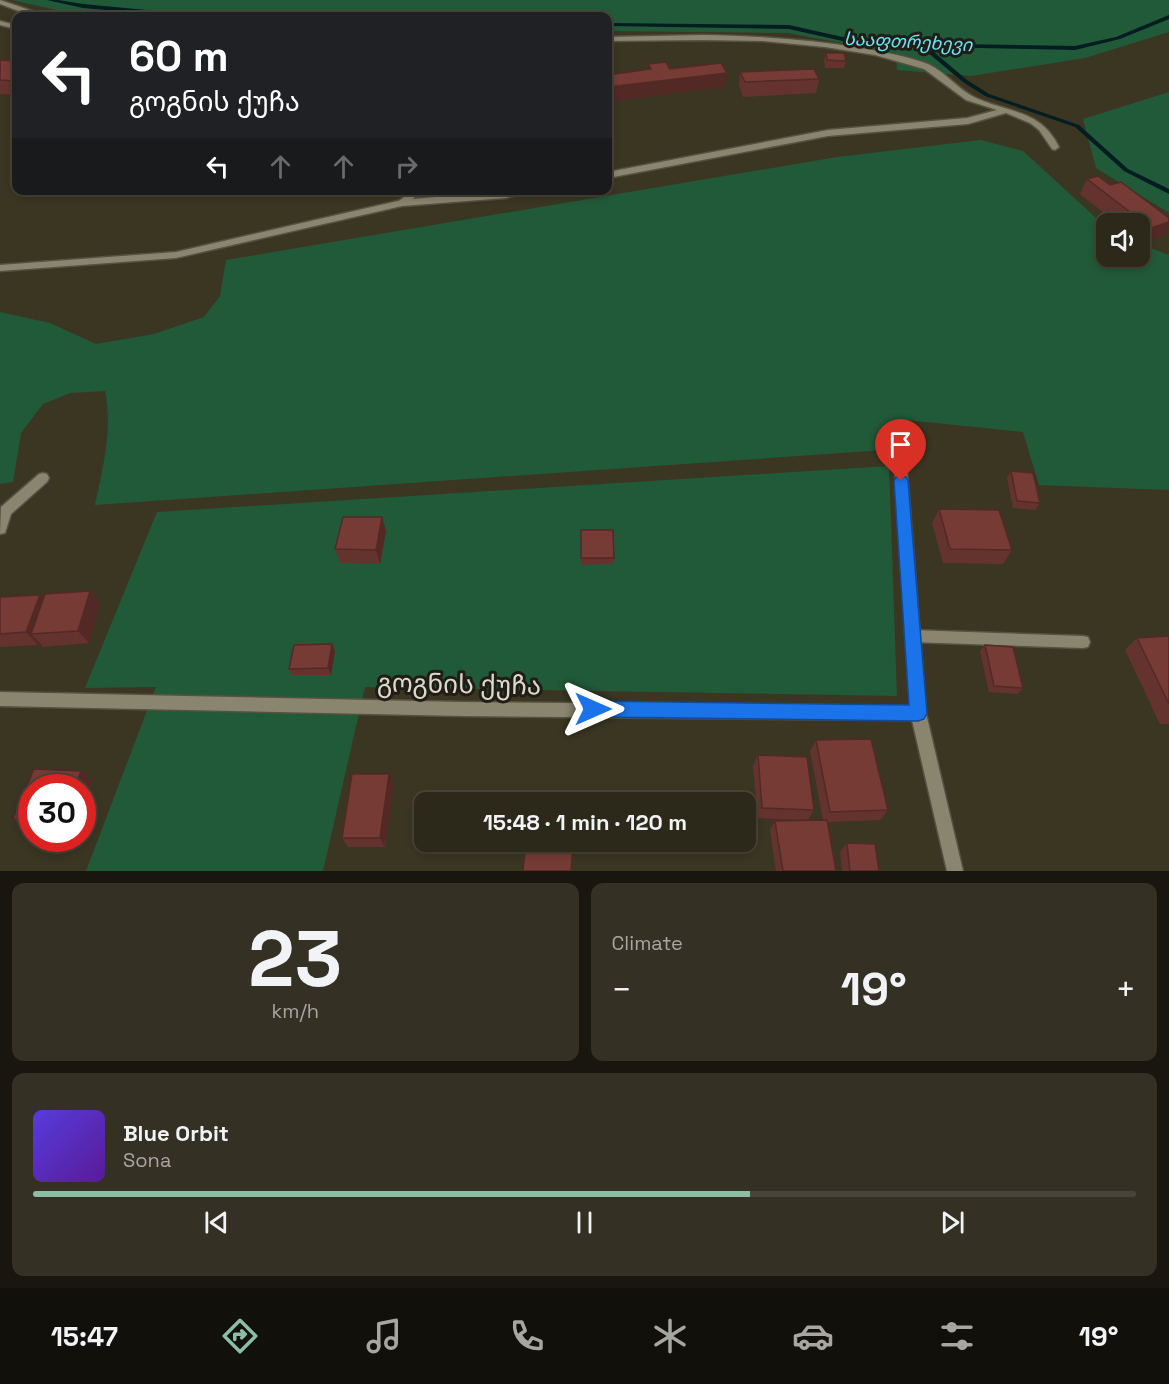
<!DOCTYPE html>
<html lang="en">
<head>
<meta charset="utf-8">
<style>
	:root { --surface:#2c281a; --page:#343023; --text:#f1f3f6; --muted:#a6a6a2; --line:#484439; --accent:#8abfa5 }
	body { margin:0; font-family:"Space Grotesk","Noto Sans Georgian",sans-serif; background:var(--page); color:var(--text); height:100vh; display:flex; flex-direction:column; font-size:22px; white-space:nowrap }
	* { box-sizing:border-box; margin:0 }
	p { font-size:20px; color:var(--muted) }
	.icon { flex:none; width:33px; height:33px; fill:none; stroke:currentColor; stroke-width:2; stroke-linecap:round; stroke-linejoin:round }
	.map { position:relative; height:871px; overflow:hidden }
	.drawer { display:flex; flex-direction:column; gap:12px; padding:12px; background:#18160e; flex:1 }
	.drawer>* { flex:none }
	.hud { position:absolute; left:12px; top:12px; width:600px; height:183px; border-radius:12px; box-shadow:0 3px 9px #0003,0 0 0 2px var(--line); background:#202124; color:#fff; overflow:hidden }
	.fabs { position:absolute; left:1096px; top:213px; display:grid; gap:12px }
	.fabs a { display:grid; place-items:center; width:54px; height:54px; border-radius:12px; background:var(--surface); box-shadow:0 3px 9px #0003,0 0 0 2px var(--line); font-size:30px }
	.speed { position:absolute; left:18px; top:774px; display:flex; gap:12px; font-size:30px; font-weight:700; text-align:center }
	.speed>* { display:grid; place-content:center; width:78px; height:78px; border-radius:50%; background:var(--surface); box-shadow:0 3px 9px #0003,0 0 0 2px var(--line); line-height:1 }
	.speed .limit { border:9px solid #d22; background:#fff; color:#111 }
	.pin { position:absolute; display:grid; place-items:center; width:51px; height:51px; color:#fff; margin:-62px -26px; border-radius:50% 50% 50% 0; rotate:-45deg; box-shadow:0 0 6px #0007 }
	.pin .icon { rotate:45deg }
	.me { position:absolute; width:66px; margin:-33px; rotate:90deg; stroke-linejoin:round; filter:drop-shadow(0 0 4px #0008) }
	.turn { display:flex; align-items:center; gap:21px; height:126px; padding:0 18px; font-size:27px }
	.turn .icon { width:78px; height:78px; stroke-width:2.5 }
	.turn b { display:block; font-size:42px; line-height:51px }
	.lanes { display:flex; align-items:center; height:57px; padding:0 18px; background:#0003; justify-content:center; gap:30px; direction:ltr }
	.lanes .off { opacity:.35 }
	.big { font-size:45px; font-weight:700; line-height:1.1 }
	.drawer .widget { flex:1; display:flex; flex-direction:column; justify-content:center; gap:9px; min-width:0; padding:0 21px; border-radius:12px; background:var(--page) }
	.drawer .dial { align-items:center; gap:0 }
	.dial b { font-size:78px; line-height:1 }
	.song { display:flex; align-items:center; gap:18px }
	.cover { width:72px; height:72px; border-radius:9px; background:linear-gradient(135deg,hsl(250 70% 55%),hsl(270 70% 35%)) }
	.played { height:6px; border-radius:3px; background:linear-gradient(90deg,var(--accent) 65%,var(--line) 65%) }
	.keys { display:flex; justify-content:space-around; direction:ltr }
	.heat { display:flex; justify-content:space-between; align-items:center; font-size:33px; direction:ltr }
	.drawer .tiles { flex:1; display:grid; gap:12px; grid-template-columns:1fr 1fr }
	.widget:last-child { grid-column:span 2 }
	.trip { position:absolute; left:414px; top:792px; width:342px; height:60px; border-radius:12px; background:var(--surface); box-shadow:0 3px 9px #0003,0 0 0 2px var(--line); font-weight:700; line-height:60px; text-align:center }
	.menu { display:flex; height:96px; justify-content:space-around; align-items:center; background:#12100a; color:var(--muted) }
	.menu .icon { width:42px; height:42px }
	.menu .current { color:var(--accent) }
	.menu b { font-size:27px; color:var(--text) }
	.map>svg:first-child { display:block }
</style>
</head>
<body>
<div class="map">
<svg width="1169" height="871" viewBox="0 0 1169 871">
	<rect width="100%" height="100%" fill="#3b3622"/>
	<path fill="#215a39" d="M12,0H1169V32L1085,58L971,76L897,70L896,53L788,33L608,31V16H83Z
		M1169,92V213L1096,168L1083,119Z
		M981,140L1023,151L1107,228V256H1140V244L1169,255V490L1039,485L1023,432L897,419L899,449L95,505C103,467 113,429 105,391L70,393L43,404L21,433L13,482L0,484V312L50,323L96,344L154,334L204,317L220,296L226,260L837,157Z
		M889,466L897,696L365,687L323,871H86L156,687L85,688L157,512Z"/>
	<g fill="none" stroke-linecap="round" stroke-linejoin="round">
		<path fill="#031d20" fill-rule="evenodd" d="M47,0H58L83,4L188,14L191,16H177L83,8Z
			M1169,15V19L1120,39L1075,50L928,47L967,80L989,94L1079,125L1128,169L1169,189V194L1124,171L1075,127L985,96L963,82L921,47H895L847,42L789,29L608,26V23L789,25L847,38L895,43L1075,46L1116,37Z"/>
		<g stroke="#565140" stroke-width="3">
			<path id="lane" d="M0,21L16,25V29L0,25Z
				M413,190H424L405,205H399V201Z
				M43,473L47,474L49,478L47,482L11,514L5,533L0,534L1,507L39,474Z
				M912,630L1083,636L1088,637L1090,642L1088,647L1083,648L912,642L907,641L905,636L907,631Z"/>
		</g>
		<g stroke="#565140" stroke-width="3">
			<path id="street" d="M0,0L41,14L42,16H32L0,4Z
				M702,35C756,36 808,39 861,48C883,52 907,56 928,64C946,72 958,90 976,98C1010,113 1041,110 1059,147L1055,150L1052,149L1039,130L1030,123L1006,113L968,124L828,136L608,178V172L828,130L967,118L997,110L966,100L924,69L875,55L825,47L763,41L702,40L608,41V37Z
				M514,190H534L506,198L402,206L176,258L0,271V265L176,252L402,200Z
				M900,454L904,456L906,459L926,713L963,871H947L912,720L463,716L0,706V692L463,702L910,706L894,459L896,456Z"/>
		</g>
		<use href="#lane" fill="#8a856f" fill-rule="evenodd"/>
		<use href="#street" fill="#8a856f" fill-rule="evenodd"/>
	</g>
	<path fill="#65332e" d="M826,53L846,61L844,68H825L824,60Z
		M0,60L16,61V95L0,94Z
		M740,72L819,79L816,93L743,97L739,86Z
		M1087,179L1164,235L1142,243L1140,241V224H1118L1080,194Z
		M1011,471L1040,503L1035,510L1013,508L1007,478Z
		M939,509L1012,550L1003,564L943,563L932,523Z
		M382,517L386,531L380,564L340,563L335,549Z
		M581,530L614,558L613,564L581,565Z
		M90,591L100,604L89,643L43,647L39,642L38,645L0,647V597L40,595L43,599Z
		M1169,636V724H1160L1125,650L1137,638Z
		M332,644L335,651L331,675H292L289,669Z
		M985,645L1023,688L1018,694L989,692L980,651Z
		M816,740L888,810L880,820L828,822L836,871H776L770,830L775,821L823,820L810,751Z
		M758,755L814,810L808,820L758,818L753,766Z
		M34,769L81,771L93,781L82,810V788H32V829H27L13,819Z
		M394,784L385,847H348L342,838Z
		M847,843L879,871H842L840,852Z"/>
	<path fill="#532925" d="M727,73L725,87L608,102V87Z
		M1169,222V227L1164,235L1142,243L1151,228Z
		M382,517L386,531L380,564L376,550Z
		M90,591L100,604L89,643L78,631Z
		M40,595L51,608L31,634L39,642L38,645L26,632Z
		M332,644L335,651L331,675L328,668Z
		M81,771L93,781L82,810V788H75Z
		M389,774L394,784L385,847L380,838Z"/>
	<path fill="#763b35" stroke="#532925" stroke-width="1.5" d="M826,53H844L846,61L827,60Z
		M0,60L16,61V81L0,80Z
		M666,62L670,69L721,63L727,73L608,87V75L651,69L648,64Z
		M814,69L819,79L745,82L740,72Z
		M1098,176L1110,185L1121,182L1169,218V222L1151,228L1087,179Z
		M1011,471L1033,473L1040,503L1017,501Z
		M939,509L999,510L1012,550L950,549Z
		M343,517H382L376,550L335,549Z
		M581,530H613L614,558H581Z
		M90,591L78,631L31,634L45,594Z
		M40,595L26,632L0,634V597Z
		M1169,636V704L1137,638Z
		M332,644L328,668L289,669L294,645Z
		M985,645L1013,647L1023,688L994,686Z
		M871,739L888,810L830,812L816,740Z
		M758,755L807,757L814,810L762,808Z
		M34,769L81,771L75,788H32V820L13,819Z
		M352,774H389L380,838H342Z
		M827,820L836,871H783L775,821Z
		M526,842H573L571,871H523Z
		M847,843L875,844L879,871H850Z"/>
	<path fill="#1a73e8" stroke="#114b97" stroke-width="1.5" d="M901,475L906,477L908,481L927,713L924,719L918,721L593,717L587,715L584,709L587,703L593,701L909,705L894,481L896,477Z"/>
	<g text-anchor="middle" stroke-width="6" stroke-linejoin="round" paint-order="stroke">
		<g font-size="18" font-style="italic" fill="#69e5f7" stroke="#1f1d15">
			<text transform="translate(908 42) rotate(3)" y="6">სააფთრეხევი</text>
		</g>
		<g font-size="26" fill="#dbd8cc" stroke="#1f1d15">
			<text transform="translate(459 684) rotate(1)" y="9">გოგნის ქუჩა</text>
		</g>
	</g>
</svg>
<div class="fabs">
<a><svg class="icon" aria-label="sound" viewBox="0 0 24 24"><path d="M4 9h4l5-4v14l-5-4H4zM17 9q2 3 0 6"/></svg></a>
</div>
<div class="speed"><div class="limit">30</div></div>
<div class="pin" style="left:901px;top:481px;background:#d93025"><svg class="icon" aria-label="arrive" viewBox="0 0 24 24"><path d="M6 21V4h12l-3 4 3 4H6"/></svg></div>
<svg class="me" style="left:593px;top:709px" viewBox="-20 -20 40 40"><path d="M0-17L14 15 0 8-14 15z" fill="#1a73e8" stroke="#fff" stroke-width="4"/></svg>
<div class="trip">15:48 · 1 min · 120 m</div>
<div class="hud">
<div class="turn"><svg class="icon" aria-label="left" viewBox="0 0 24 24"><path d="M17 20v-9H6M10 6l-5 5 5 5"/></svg><div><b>60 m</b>გოგნის ქუჩა</div></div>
<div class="lanes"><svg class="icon" aria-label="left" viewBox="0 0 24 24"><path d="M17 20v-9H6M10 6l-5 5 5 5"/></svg><svg class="icon off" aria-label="ahead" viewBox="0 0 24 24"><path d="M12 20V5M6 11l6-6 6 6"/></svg><svg class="icon off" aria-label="ahead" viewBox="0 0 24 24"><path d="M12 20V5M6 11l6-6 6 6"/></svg><svg class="icon off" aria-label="right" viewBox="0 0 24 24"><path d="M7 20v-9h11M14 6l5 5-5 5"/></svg></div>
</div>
</div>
<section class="drawer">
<div class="tiles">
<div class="widget dial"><b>23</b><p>km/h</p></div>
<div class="widget"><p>Climate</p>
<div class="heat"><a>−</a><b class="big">19°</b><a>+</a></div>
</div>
<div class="widget">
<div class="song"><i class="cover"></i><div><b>Blue Orbit</b><p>Sona</p></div></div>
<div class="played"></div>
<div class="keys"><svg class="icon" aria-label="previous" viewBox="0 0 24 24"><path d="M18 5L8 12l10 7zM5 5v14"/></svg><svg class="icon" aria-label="pause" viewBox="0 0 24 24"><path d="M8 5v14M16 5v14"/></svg><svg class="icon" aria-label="next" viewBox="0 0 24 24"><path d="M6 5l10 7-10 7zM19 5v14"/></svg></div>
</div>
</div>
</section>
<nav class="menu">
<b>15:47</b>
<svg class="icon current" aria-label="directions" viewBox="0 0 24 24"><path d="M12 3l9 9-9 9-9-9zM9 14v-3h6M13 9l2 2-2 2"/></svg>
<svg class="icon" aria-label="music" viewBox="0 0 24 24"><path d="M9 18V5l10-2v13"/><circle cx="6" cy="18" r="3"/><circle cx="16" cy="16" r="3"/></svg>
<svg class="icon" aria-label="phone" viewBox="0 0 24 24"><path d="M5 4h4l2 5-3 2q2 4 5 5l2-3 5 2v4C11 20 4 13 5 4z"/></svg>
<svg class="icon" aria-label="climate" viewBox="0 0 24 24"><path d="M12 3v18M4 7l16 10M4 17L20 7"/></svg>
<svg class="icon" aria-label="car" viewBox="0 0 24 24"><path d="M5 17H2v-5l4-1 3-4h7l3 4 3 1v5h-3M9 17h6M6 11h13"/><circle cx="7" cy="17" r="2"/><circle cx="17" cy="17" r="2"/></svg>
<svg class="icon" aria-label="filters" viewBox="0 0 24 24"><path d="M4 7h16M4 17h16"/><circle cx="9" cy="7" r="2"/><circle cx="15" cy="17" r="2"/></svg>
<b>19°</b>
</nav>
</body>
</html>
